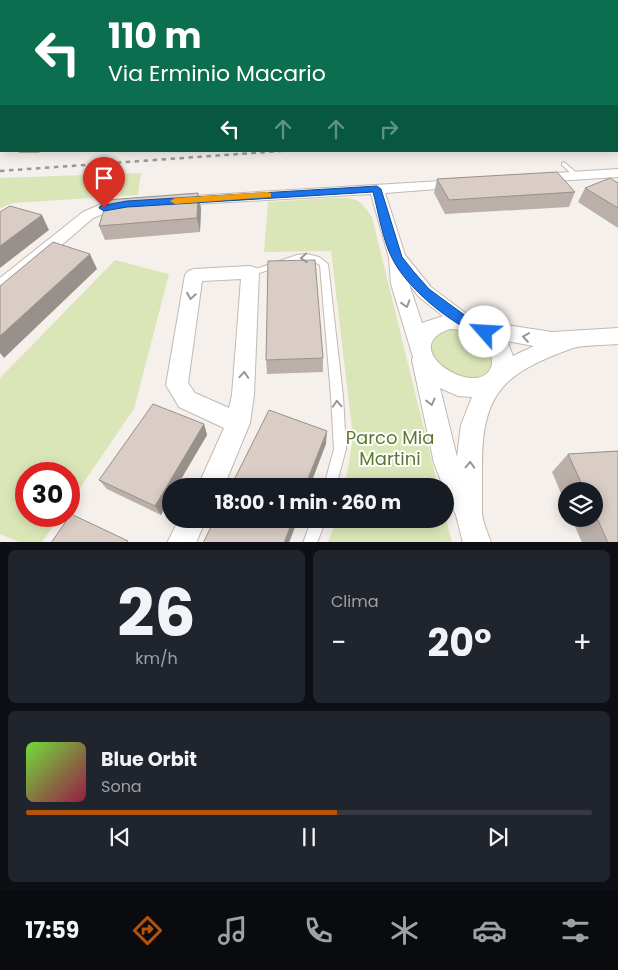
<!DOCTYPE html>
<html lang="it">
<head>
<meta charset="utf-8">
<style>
	:root { --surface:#171b24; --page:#20242c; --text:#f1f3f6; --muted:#9ea1a6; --line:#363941; --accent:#b45309 }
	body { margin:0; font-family:Poppins,sans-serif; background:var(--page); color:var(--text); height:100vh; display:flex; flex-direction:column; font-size:19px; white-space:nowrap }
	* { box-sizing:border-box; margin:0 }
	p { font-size:16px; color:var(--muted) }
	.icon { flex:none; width:28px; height:28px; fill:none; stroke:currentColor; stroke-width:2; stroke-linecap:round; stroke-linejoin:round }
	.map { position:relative; height:542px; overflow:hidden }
	.panel { display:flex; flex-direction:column; gap:8px; padding:8px; background:#0d0f14; flex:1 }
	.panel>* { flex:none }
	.top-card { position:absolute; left:0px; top:0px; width:619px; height:152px; box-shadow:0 2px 12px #0003; background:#0b6e4f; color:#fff; overflow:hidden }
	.buttons { position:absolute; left:558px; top:482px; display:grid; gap:10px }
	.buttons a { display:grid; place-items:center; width:45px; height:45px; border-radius:50%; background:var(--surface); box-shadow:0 2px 12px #0003; font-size:25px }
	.speed { position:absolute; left:15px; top:462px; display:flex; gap:10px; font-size:25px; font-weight:700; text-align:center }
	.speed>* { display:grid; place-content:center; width:65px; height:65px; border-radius:50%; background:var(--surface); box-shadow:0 2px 12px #0003; line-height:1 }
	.speed .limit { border:8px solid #d22; background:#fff; color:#111 }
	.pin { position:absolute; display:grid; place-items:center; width:42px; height:42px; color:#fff; margin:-51px -21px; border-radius:50% 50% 50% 0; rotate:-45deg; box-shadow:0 0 5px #0007 }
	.pin .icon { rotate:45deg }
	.me { position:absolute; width:55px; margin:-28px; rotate:296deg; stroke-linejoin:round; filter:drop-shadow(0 0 4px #0008) }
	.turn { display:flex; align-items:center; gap:18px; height:105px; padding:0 25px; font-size:22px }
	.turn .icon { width:65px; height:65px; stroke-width:2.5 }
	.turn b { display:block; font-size:35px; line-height:42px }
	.lanes { display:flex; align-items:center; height:48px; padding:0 25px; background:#0003; justify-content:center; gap:25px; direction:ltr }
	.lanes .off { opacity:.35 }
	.big { font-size:38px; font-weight:700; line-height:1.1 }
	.panel .tile { flex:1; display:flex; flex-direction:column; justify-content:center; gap:8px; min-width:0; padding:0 18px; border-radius:8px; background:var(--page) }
	.panel .dial { align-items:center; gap:0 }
	.dial b { font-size:65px; line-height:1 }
	.song { display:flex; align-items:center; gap:15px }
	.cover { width:60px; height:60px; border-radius:8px; background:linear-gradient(135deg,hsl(100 70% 55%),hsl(340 70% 35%)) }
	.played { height:5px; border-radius:2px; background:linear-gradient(90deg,var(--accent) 55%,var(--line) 55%) }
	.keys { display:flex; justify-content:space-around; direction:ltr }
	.heat { display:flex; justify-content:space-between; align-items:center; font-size:28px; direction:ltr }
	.panel .tiles { flex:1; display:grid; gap:8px; grid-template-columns:1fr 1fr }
	.tile:last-child { grid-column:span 2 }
	.trip { position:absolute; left:162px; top:478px; width:292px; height:50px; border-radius:25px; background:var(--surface); box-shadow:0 2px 12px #0003; font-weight:700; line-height:50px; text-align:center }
	.tab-bar { display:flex; height:80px; justify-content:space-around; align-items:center; background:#090b0e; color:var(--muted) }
	.tab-bar .icon { width:35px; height:35px }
	.tab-bar .current { color:var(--accent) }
	.tab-bar b { font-size:22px; color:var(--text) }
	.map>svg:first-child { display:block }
</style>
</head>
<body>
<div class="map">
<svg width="618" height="543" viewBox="0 0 618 543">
	<rect width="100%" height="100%" fill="#f5f0ec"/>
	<path fill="#dbe6b8" d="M141,173L138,195L13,203L0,208V178Z
		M331,198C355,198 358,196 372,217L438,486H345L353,437L331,251L264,252L268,202Z
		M115,260L169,274L134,409L69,504V474H26V516H60L42,542H19L0,534V378Z
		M453,327L475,332L492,347V373L474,382L433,364L429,338Z
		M337,519H446L452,542H328Z"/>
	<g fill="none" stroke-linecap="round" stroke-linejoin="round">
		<path stroke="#ade0ed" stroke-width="2" d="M197,0L209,1
			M358,0L362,1
			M290,1L295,0
			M511,1H537
			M601,1L607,0"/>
		<g stroke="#c3b9b2" stroke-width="2">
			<path id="lane" d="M564,162L579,175V177H575L562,165V163Z
				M307,254L319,257L328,264L343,396L346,449L336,486H324L334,449L331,396L320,265C299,252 272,272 250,275L246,272L247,270L259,268L297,255Z
				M312,519H326L317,543H303Z"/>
		</g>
		<g stroke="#c3b9b2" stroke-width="2">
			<path id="street" d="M618,169V177L539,182L532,178L539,174Z
				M458,180L463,181L465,184L463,187L385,193L405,255L431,287L472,318L481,321L552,332L618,328V344C607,345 582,345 573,348C507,372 482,390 482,464C482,479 482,495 482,510C481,519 488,533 491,543H463L456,515L446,493V486H443L434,463L412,360L413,357L391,284L389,258L371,194L177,205L172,204L170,201L172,198L177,197ZM409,284L419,297L443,316L422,323ZM450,329C471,330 493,340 492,364C483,404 392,348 450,329ZM507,341L534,346L513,356ZM440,388L458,396L472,397L461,425L457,457Z
				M126,200L131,201L133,204L131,207L108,212L93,218L6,293L0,295V278L83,212L99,205Z
				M250,266L256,268L259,272L254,395L250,423L224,486H198L224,428L179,407L166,385L185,275L188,271L194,269ZM241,279L232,395L229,408L195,393L188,383L202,281Z
				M179,519H206L196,543H167Z"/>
		</g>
		<g stroke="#d4bca1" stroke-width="2">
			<path id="secondary" d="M0,84H1V92H0Z
				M1,111V121L0,122V112Z"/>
		</g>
		<g stroke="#dda772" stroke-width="2">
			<path id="primary" d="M0,78H1V88H0Z"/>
		</g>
		<use href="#lane" fill="#fff" fill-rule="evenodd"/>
		<use href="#street" fill="#fff" fill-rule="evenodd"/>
		<use href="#secondary" fill="#fbe8cf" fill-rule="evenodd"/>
		<use href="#primary" fill="#f8cea2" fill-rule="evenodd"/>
		<path stroke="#999" stroke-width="2.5" stroke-dasharray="4.5 4.5" stroke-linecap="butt" d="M0,171L281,151"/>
	</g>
	<path fill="#bbb0a9" d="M0,117H1V141H0Z
		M18,151H41L39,153H19Z
		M437,179L575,192L569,207L445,214L434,193Z
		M618,183V228L578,202L585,188Z
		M201,208L200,232L105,240L99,226Z
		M323,358V372L267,374L266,360Z
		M204,424L207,435L177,486H171V496L161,515L107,489L99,480Z
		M618,451V543H582L572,519H594V491H566V505L552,472L568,454Z"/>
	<path fill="#98908a" d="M0,88L1,91V97L0,98Z
		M198,193L201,208L200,232L197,218Z
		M42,215L49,230L0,268V246Z
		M90,254L97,269L4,358L0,353V336Z
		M204,424L207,435L177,486H171V496L161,515L155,506Z
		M327,431L326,444L310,486H305Z
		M293,519H298L289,543H284Z"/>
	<path fill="#d9cdc5" stroke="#98908a" d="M0,117H1V128H0Z
		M557,172L575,192L449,200L437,179Z
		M610,178L618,183V208L585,188Z
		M198,193L197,218L99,226L107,200Z
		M10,206L42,215L0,246V212Z
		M53,242L90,254L0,336V286Z
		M315,260L323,358L266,360L268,261Z
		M153,404L204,424L155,506L99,480Z
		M269,410L327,431L305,486H231Z
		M618,451V543H608L594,511V491H585L568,454Z
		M71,514L128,541L127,543H51Z
		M215,519H293L284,543H203Z"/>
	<defs><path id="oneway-chevron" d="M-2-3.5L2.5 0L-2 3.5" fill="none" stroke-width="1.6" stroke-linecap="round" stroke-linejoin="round" transform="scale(1.25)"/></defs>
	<g stroke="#9b9693">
		<use href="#oneway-chevron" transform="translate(304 258) rotate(176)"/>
		<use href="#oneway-chevron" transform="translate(191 296) rotate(99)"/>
		<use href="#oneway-chevron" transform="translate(406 304) rotate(73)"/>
		<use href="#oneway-chevron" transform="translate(526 337) rotate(-172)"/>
		<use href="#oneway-chevron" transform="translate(244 375) rotate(-86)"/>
		<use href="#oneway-chevron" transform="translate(431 402) rotate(76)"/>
		<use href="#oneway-chevron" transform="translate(337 404) rotate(-93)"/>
		<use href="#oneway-chevron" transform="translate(470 465) rotate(-88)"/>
	</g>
	<path fill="#1a73e8" stroke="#114b97" d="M377,186L381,189L402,257L414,272L429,289L448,303L470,319L489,328L491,332L489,335L485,337C453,326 407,289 392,258C383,241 378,211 373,192L127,207L104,211L99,208L100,206L127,201Z"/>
	<path fill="#f59e0b" d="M267,192L271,193V197L175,204L170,201L175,198Z"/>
	<g text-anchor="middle" stroke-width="4" stroke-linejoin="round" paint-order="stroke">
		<g font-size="18" fill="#5a7830" stroke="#fff">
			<text x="390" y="444">Parco Mia<tspan x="390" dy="21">Martini</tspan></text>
		</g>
	</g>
</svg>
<div class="buttons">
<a><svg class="icon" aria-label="layers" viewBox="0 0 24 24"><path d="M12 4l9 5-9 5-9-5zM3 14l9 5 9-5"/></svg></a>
</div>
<div class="speed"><div class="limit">30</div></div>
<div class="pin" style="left:104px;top:208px;background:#d93025"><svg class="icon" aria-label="arrive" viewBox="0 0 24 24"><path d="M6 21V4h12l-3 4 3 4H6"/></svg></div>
<svg class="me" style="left:485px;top:332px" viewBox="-20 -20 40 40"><circle r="19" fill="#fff"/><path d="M0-13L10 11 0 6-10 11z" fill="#1a73e8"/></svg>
<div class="trip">18:00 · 1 min · 260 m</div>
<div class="top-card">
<div class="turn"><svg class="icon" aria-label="left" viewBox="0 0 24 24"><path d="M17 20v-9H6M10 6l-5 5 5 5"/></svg><div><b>110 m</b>Via Erminio Macario</div></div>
<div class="lanes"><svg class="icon" aria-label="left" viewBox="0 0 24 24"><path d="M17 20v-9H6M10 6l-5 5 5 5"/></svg><svg class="icon off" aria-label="ahead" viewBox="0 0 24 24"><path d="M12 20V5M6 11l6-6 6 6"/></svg><svg class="icon off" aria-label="ahead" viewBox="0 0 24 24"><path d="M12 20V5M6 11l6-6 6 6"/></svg><svg class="icon off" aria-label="right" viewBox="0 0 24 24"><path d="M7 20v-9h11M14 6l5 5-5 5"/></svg></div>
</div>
</div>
<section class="panel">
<div class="tiles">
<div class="tile dial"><b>26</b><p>km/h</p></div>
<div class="tile"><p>Clima</p>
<div class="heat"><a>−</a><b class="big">20°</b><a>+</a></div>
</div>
<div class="tile">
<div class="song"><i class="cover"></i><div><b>Blue Orbit</b><p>Sona</p></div></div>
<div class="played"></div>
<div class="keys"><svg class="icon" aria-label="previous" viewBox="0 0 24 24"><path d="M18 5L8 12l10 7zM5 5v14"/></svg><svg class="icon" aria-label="pause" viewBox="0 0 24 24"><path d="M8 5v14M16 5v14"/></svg><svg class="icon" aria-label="next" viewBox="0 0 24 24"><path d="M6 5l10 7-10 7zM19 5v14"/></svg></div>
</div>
</div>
</section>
<nav class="tab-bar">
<b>17:59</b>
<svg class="icon current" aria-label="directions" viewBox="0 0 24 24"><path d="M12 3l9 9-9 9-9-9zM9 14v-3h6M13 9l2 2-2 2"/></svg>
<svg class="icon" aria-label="music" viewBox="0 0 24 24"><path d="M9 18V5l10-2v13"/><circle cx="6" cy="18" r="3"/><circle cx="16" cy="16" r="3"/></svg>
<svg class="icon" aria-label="phone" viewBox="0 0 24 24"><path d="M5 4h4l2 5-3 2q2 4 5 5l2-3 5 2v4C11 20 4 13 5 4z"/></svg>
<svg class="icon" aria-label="climate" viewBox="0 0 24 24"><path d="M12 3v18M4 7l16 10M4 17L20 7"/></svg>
<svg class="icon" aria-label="car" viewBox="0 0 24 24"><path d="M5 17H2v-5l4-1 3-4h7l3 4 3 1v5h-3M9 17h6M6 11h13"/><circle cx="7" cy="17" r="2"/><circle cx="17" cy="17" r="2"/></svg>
<svg class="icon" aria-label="filters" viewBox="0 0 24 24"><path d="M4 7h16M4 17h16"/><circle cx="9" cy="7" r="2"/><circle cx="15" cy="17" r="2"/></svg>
</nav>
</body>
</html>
